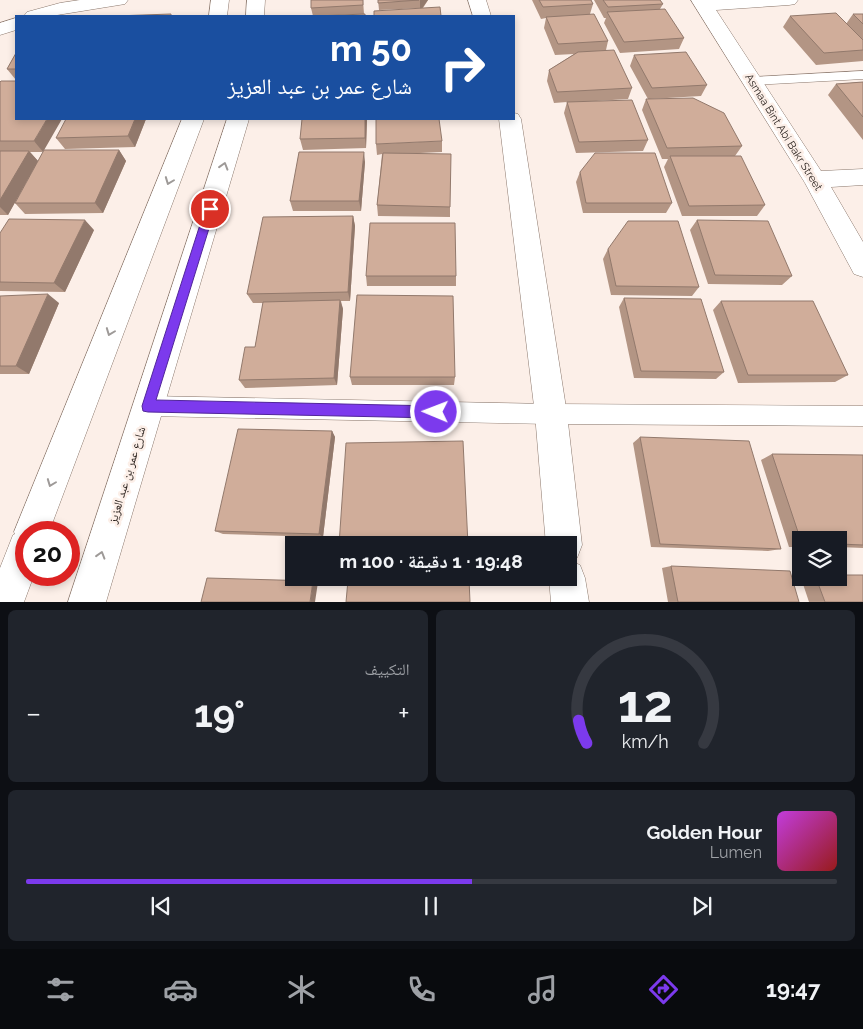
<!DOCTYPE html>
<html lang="ar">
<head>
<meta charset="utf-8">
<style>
	:root { --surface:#171b24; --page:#20242c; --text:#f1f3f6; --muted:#9ea1a6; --line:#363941; --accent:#7c3aed }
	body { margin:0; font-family:Raleway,"Noto Naskh Arabic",sans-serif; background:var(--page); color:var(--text); direction:rtl; height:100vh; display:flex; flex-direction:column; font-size:19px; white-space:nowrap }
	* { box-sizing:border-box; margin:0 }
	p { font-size:16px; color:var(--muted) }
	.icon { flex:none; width:28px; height:28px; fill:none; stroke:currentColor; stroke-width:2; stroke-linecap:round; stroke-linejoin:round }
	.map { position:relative; height:602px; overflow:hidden; direction:ltr }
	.side { display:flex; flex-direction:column; gap:8px; padding:8px; background:#0d0f14; flex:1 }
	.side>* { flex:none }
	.hud { position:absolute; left:15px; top:15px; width:500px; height:105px; border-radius:0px; box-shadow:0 2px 8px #0003; direction:rtl; background:#1a4fa0; color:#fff; overflow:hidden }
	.buttons { position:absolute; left:792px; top:531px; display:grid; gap:10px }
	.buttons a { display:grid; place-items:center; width:55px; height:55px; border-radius:0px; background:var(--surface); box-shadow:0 2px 8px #0003; font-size:25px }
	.speed { position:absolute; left:15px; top:521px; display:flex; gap:10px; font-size:25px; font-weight:700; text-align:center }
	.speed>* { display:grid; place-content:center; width:65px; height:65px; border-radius:50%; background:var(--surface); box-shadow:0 2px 8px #0003; line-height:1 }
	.speed .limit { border:8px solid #d22; background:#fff; color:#111 }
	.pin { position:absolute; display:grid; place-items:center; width:42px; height:42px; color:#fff; margin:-21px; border:2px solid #fff; border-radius:50%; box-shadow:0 1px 5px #0007 }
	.me { position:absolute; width:55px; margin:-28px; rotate:271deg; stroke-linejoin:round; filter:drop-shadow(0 0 4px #0008) }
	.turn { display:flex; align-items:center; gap:18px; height:105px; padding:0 20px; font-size:22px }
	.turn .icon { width:65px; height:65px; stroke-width:2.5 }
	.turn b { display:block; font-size:35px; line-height:42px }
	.big { font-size:38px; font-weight:700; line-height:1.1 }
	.side .tile { flex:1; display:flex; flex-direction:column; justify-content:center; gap:8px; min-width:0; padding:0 18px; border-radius:8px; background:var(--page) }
	.side .dial { align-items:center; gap:0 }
	.dial svg { height:130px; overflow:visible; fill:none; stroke:var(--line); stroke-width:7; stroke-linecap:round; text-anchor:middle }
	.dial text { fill:var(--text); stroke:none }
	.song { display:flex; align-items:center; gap:15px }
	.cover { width:60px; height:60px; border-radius:8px; background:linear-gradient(135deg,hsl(290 70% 55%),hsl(0 70% 35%)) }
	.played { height:5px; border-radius:2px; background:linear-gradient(90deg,var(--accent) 55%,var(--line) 55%) }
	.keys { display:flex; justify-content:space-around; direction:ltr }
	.heat { display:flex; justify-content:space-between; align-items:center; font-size:28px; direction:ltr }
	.side .tiles { flex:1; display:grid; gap:8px; grid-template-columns:1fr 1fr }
	.tile:last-child { grid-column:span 2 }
	.trip { position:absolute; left:285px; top:536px; width:292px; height:50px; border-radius:0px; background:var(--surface); box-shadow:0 2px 8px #0003; font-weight:700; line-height:50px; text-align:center; direction:rtl }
	.menu { display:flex; height:80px; justify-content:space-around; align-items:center; background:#090b0e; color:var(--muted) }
	.menu .icon { width:35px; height:35px }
	.menu .active { color:var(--accent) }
	.menu b { font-size:22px; color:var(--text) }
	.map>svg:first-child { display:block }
</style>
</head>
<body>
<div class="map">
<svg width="863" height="602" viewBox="0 0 863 602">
	<rect width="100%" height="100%" fill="#fcefe8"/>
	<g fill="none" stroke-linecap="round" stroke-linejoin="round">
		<g stroke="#8b786d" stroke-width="1">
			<path id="lane" d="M863,71V79L753,85L746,81L753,77Z
				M148,396L551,404L863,406V426L551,424L148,416L141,413L137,406L141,399Z"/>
		</g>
		<g stroke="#8b786d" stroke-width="1">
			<path id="street" d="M80,0H128L125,4L119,5L51,16H24L27,12L60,3Z
				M468,0H486L491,16H473Z
				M691,0H798L795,4L789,5L716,10L821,171L863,169V185L831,187L863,242V277L854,274L805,183Z
				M16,18V30L0,35V23Z
				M514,113L518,114L521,119L567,414L582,545L577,558L570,561L580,565L585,578L589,602H551L549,578H569V545H546L535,414L499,119H514Z"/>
		</g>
		<g stroke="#8b786d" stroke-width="1">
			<path id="secondary" d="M211,0H229L227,16H209Z
				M247,0H265L264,16H246Z
				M182,119H204L49,532H26V575H34L24,602H0V568L13,535L15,534L14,532Z
				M227,119H249L106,602H68Z"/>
		</g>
		<use href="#lane" fill="#fff" fill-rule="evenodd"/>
		<use href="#street" fill="#fff" fill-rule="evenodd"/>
		<use href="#secondary" fill="#fff" fill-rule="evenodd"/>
	</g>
	<path fill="#b39584" d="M311,0H363L364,14L313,16L311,8Z
		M378,0H428L423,8L379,10Z
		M532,0H591L593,4L590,14L608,41L606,50L632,88L628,99L580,102L648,140L643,151L576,153L564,113L567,102L554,103L547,81L549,70L574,54L555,55L544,28L546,18L541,19Z
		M594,0H660L663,4L660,9L684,38L679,49L620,53L604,23L606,18H604Z
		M853,14H863V61L816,65L783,27L790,16L846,24Z
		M16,53V80L7,69Z
		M634,55L707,85L701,96L650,99L742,146L735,156L765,205L757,216H682L664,167L668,159H662L642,110L646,99H648L630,66Z
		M0,82L43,152H30L38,161L8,215H0Z
		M863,82V140L828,95L836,84Z
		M146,119L135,147L65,149L56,138Z
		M367,119L366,148L303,150L300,139Z
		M442,141V152L399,154L450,207V217L378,216L377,205L382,154L377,155L376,144Z
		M119,150L126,161L103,213L25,214L15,203Z
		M365,162L361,211H293L290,201Z
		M580,172L672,203L666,213H583L576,182Z
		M353,216L355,226L350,301H341L343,309L337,385L245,388L239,380L255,347L263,303H253L247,294Z
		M697,220L792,276L782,285L708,284L690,230Z
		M94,230L65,292L0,291V233Z
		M608,249L699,287L692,296L611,295L603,259Z
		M366,276H456V286H367Z
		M0,296L59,303L29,374H0Z
		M624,298L724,372L716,379L634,378L619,307Z
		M721,301L848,375L835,382L738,383L713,310Z
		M350,377H455L454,385H352Z
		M332,431L335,437L323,537L223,534L215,531Z
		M640,437L781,549L768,551L651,547L633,443Z
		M772,454L863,455V548L839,547V540H801V547H789L761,460Z
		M671,566L799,602H668L662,568Z
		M801,578H839L863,602H809Z"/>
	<path fill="#92796c" d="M420,0H428L420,11Z
		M47,119H62L43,152L34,141Z
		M135,119H146L135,147L128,136Z
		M365,119H367L366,148L365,138Z
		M119,150L126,161L103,213L95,203Z
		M29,151L38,161L8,215L0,207V200Z
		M364,152L365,162L361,211L359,201Z
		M353,216L355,226L350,301L348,292Z
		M85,220L94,230L65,292L54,283Z
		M48,294L59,303L29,374L16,366Z
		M340,300L343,309L337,385L334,378Z
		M332,431L335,437L323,537L319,534Z
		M313,581L318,582L315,602H310Z"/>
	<path fill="#d0ad9a" stroke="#92796c" d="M311,0H363V5L311,8Z
		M378,0H419L378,3Z
		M539,0H591L593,4L543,7Z
		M603,0H660L663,4L608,7Z
		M440,7L441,16H374V11Z
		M665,9L684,38L624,42L607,12Z
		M836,13L863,40V50L824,53L790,16Z
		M171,14V16H115Z
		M365,14V16H316Z
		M594,14L608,41L558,44L546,17Z
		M853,14H863V24Z
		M614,50L632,88L557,92L549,70L578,52Z
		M686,52L707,85L652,88L634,55Z
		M16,53V69H7Z
		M1,81H16V119H47L34,141H0V82Z
		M863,82V117L836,84Z
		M693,98L724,113L742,146L667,148L646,99Z
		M632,100L648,140L579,142L567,102Z
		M66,119H135L128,136L56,138Z
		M302,119H365V138L300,139Z
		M376,119H439L442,141L376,144Z
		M44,150H119L95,203H15Z
		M0,151H29L0,200Z
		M299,152H364L359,201H290Z
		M383,153L451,154L450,207L377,205Z
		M595,153H655L672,203H586L580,172Z
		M670,156H741L765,205L689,206Z
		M353,216L348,292L247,294L263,217Z
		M9,219L85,220L54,283L0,282V233Z
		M697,220L768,221L792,276L715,275Z
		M628,221H678L699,287L616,286L608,249Z
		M370,223H455L456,276H366Z
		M48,294L16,366H0V296Z
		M357,295L453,296L455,377H350Z
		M624,298L701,299L724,372L641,371Z
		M340,300L334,378L239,380L245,347H255L263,302Z
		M721,301H813L848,375H748Z
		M238,429L332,431L319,534L215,531Z
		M640,437L749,441L781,549L660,544Z
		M463,441L468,545H339L346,443Z
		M772,454L863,455V545L839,544V540H801V541Z
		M671,566L790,571L799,602H678Z
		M839,575H863V602H825L816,578H839Z
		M207,578L313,581L310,602H201Z
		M469,579L470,602H346L348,580Z"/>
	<defs><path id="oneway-chevron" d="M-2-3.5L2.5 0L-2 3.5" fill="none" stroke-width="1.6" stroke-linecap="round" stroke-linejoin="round" transform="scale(1.25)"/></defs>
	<g stroke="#9e9a98">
		<use href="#oneway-chevron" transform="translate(224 166) rotate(-73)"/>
		<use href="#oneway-chevron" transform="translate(169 181) rotate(111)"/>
		<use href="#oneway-chevron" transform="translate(110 332) rotate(111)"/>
		<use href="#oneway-chevron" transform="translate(51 483) rotate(111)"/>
		<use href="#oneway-chevron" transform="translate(101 555) rotate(-73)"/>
	</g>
	<path fill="#7c3aed" stroke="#51269a" d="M210,205L215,209L156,400L436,406L440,408L442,412L440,417L436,418L148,412L143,411L142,406L205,209Z"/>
	<g text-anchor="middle" stroke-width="5" stroke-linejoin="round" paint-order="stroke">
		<g font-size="11" fill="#271f1b" stroke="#fcefe8">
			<text transform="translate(784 132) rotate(58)" y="4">Asmaa Bint Abi Bakr Street</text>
		</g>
		<g font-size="12" fill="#271f1b" stroke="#fcefe8">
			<text transform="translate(127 475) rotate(-73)" y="4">شارع عمر بن عبد العزيز</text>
		</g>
	</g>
</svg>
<div class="buttons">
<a><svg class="icon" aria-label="layers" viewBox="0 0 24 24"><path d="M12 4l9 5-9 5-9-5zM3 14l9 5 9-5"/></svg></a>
</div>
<div class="speed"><div class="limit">20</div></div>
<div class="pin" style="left:210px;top:209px;background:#d93025"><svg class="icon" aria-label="arrive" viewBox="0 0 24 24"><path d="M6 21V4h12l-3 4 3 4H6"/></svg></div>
<svg class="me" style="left:436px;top:412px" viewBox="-20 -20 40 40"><circle r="17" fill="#7c3aed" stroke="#fff" stroke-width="3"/><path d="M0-11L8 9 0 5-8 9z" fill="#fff"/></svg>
<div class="trip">19:48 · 1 دقيقة · 100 m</div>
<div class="hud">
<div class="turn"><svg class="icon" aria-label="right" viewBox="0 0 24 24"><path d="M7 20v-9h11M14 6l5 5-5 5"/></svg><div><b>50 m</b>شارع عمر بن عبد العزيز</div></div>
</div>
</div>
<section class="side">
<div class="tiles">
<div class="tile dial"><svg viewBox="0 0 100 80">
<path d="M14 69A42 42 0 1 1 86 69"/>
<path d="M14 69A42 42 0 0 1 9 55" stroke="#7c3aed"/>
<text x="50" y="56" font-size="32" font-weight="700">12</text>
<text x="50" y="72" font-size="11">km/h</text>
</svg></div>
<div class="tile"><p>التكييف</p>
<div class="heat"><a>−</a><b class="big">19°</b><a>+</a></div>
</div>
<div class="tile">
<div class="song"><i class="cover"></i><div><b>Golden Hour</b><p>Lumen</p></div></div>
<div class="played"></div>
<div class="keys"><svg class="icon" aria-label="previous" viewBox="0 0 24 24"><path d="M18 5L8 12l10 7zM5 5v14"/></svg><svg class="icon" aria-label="pause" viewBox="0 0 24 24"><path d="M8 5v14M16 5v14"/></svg><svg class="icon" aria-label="next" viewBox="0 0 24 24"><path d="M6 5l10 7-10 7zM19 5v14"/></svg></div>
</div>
</div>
</section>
<nav class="menu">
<b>19:47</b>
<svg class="icon active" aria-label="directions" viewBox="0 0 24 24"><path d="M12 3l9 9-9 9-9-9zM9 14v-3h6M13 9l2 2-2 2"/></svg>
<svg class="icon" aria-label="music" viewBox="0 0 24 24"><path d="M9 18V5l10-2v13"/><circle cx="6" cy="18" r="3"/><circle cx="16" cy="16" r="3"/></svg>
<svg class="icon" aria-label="phone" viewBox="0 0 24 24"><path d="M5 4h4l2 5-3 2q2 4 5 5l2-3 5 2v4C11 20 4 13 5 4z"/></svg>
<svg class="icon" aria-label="climate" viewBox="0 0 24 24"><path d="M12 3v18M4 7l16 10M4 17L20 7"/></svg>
<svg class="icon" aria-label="car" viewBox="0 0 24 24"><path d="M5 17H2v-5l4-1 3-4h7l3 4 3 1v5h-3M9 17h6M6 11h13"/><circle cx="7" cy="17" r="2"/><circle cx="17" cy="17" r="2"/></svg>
<svg class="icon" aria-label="filters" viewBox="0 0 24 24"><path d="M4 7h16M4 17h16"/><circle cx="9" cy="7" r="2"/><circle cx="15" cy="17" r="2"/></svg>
</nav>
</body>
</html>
